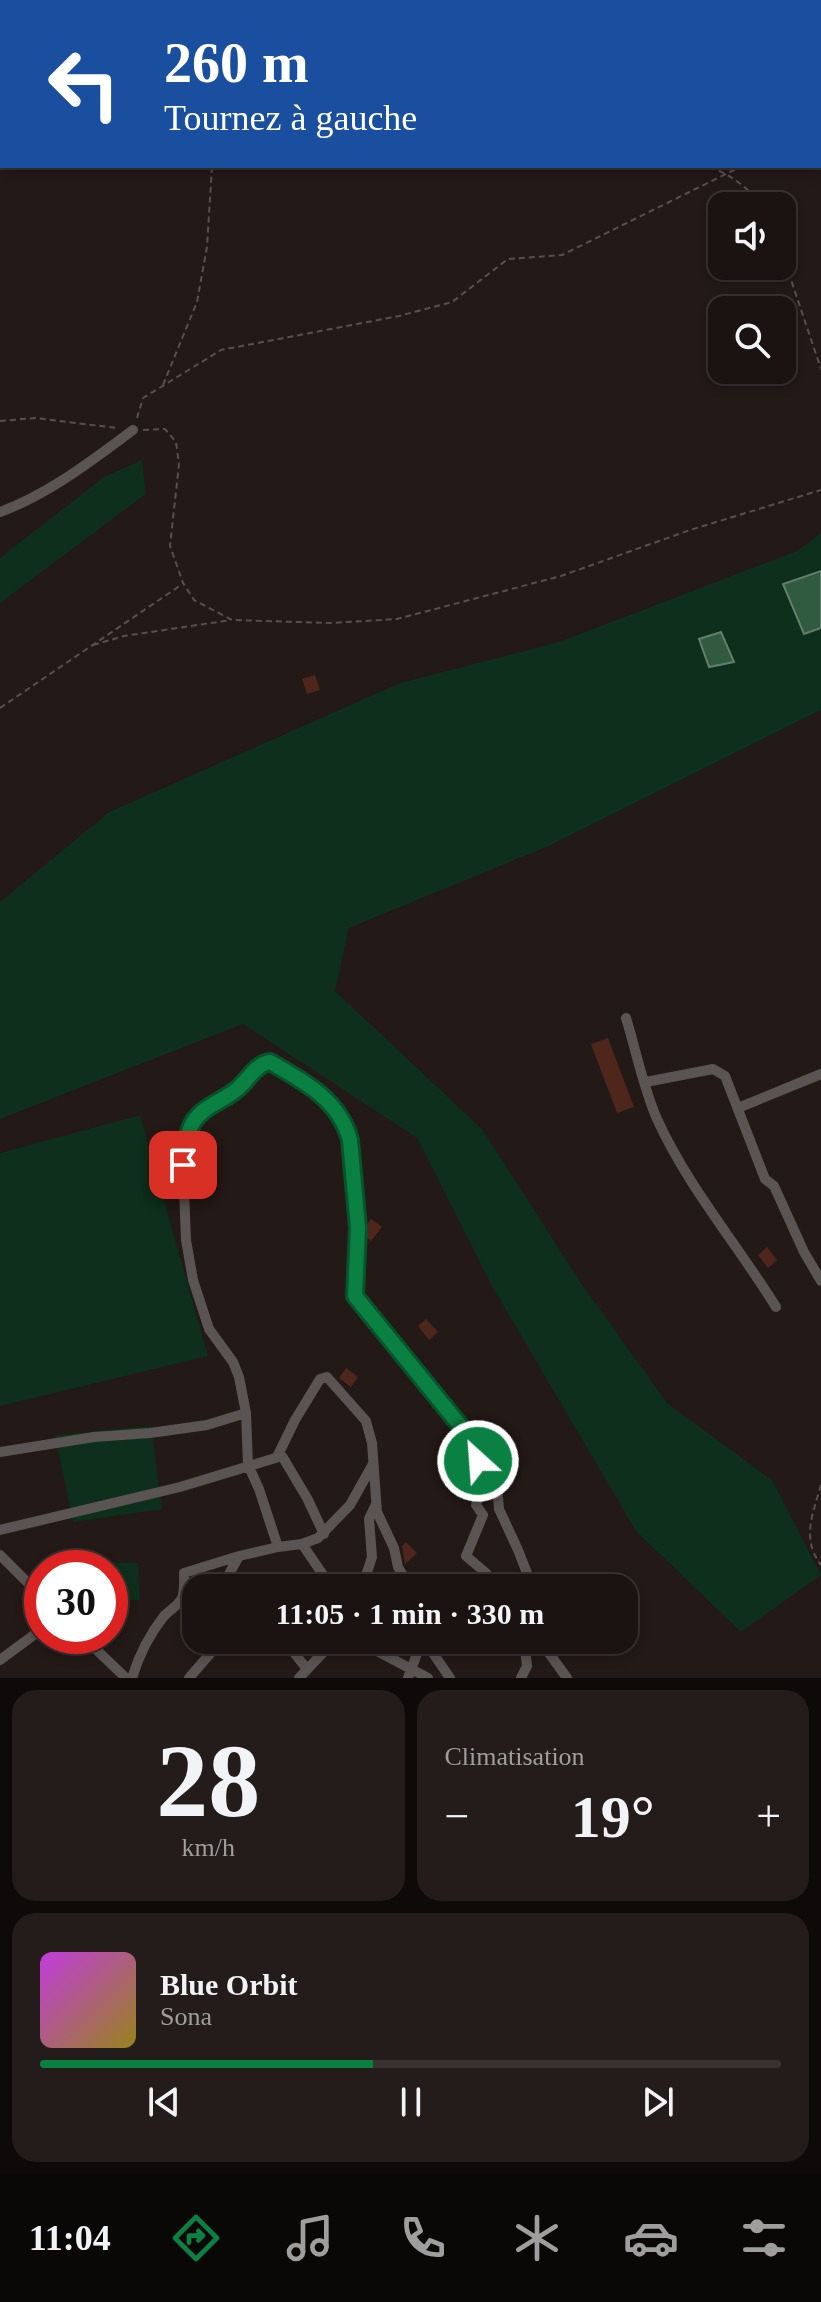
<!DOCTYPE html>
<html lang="fr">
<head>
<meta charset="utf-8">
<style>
	:root { --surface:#1a1311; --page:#231c1a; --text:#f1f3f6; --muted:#9f9e9f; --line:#383231; --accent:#0b8043 }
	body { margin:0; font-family:Georgia,serif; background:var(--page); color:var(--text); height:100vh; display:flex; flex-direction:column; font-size:30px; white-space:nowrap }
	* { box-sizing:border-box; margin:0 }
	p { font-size:26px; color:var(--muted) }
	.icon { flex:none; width:44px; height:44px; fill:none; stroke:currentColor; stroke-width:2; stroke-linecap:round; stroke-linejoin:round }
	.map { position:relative; height:1678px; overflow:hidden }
	.sheet { display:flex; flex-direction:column; gap:12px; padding:12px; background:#0e0a09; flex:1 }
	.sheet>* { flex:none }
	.hud { position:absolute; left:0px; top:0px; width:822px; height:168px; box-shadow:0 4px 12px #0003,0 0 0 2px var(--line); background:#1a4fa0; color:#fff; overflow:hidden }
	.controls { position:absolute; left:708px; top:192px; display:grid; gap:16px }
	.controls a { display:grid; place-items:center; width:88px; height:88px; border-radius:16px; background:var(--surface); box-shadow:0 4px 12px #0003,0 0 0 2px var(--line); font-size:40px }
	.speed { position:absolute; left:24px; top:1550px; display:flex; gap:16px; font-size:40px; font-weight:700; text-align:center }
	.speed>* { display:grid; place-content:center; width:104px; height:104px; border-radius:50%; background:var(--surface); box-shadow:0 4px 12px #0003,0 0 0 2px var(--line); line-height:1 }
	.speed .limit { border:12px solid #d22; background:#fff; color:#111 }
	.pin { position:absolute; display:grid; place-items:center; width:68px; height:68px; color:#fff; margin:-34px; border-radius:16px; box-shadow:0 4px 12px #0006 }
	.me { position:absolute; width:88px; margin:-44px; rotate:334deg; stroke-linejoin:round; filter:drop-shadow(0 0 6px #0008) }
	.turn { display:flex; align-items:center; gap:28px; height:168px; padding:0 32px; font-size:36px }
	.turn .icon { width:104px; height:104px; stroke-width:2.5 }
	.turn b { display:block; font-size:56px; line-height:68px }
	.big { font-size:60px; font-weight:700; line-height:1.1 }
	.sheet .tile { flex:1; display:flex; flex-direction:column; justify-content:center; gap:12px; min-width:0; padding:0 28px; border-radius:24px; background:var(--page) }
	.sheet .dial { align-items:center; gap:0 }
	.dial b { font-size:104px; line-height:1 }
	.song { display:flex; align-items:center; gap:24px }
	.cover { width:96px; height:96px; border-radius:12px; background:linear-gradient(135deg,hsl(290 70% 55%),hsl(50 70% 35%)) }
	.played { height:8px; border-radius:4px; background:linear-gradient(90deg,var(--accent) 45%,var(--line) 45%) }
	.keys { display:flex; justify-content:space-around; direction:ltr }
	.heat { display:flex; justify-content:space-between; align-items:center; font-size:44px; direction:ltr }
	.sheet .tiles { flex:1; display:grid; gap:12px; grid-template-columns:1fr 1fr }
	.tile:last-child { grid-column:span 2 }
	.trip { position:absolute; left:182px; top:1574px; width:456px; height:80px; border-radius:24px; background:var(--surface); box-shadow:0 4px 12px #0003,0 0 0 2px var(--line); font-weight:700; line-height:80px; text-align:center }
	.tab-bar { display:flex; height:128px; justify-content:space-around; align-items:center; background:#0a0807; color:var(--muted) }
	.tab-bar .icon { width:56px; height:56px }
	.tab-bar .active { color:var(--accent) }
	.tab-bar b { font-size:36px; color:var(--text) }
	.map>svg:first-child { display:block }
</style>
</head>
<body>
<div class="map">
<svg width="821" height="1678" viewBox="0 0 821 1678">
	<rect width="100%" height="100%" fill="#231917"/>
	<path fill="#0d2f1b" d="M0,0H151L2,2L0,156Z
		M142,460L146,494L0,603V558L104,477Z
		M821,533V710L549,846L349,928L335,991L482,1129L581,1283L667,1403L772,1480L821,1575L741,1632L636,1531L492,1286L417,1138L243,1024L0,1119V902L109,812L400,683L559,642L797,551Z
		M140,1115L208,1356L0,1406V1153Z
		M151,1426L162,1509L73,1522L55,1435Z
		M67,1562L138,1563L140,1600L110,1601V1568H67Z"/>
	<path fill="#315b41" stroke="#637e6c" stroke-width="2" d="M821,571V628L804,634L783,584Z
		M721,632L734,662L709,667L699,639Z"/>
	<path fill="#4f261c" d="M315,675L320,690L307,694L302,679Z
		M608,1038L634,1107L617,1113L591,1044Z
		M371,1219L382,1227L371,1241L366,1237V1226Z
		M767,1247L777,1260L768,1268L758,1255Z
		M426,1319L438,1332L429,1340L418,1326Z
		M346,1368L358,1377L351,1387L339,1378Z
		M406,1542L417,1553L405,1564L402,1546Z"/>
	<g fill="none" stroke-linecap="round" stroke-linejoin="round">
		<path stroke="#59504e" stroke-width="2" stroke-dasharray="6 4" stroke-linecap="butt" d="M584,0L586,2
			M268,2V0
			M308,2L310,0
			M0,37L2,38
			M820,107L821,106
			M710,166C731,176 748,187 763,206
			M782,253L821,369
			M163,385L197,302L207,247L212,166
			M137,418L143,398L221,350L399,316L452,302L508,259L562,255L742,166
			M0,421L35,418L117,428
			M143,430L165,429L176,442L179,464L170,546L183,583L194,600L232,620L331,623L397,619L561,576L690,530L821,490
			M93,645L124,636L231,620
			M0,708L181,585
			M821,1485C813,1513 801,1539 821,1565"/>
		<path stroke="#5a5453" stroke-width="10" d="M126,2L127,0
			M0,132L2,130
			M0,512C49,494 91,461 133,430
			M626,1018C636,1050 643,1087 657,1119C688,1187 737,1244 776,1307
			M646,1082L713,1069L725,1076L765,1179L774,1186L804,1252L821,1281
			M738,1108L821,1074
			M479,1449L480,1493L476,1505L483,1515L466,1556L486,1573L494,1588
			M0,1452L94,1437L150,1433L207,1425L246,1413
			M277,1457L295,1420L320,1379L327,1377L366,1421L372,1443L377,1512L394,1548L398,1567L410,1588
			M0,1530L180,1487L282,1456L307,1498L324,1534
			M302,1544L332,1588
			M278,1547L259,1489L248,1465L246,1413L239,1377L233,1362L209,1329L193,1280L186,1240L183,1165L186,1143L193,1122L204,1110L237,1090L265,1062H270L317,1089L334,1108L347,1127L358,1228L355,1296L432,1389L496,1475L499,1509L518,1550L527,1573L528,1588
			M0,1555L42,1597
			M228,1588L229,1574L239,1556
			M362,1588L372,1557L369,1519L375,1506
			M82,1636L126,1678
			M284,1640L307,1669
			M367,1640L379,1652L428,1678
			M428,1640L433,1653L450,1678
			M534,1640L546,1649L567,1678
			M0,1660L42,1629
			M132,1678C139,1655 149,1635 164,1616C170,1610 178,1606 182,1598C185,1590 184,1582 184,1573L239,1556L278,1547L302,1544L318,1538L350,1505L373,1464
			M189,1678L222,1640
			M299,1678L335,1640
			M408,1678L422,1640
			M521,1678L527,1666L524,1640"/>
	</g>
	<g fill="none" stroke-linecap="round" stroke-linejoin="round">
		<g stroke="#07532c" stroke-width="20">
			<path id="route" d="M183,1165C185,1150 186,1133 194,1121C204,1106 223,1101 236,1090C248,1081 255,1064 270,1062C303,1081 339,1099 350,1140L358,1228L355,1296L479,1449L478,1461"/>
		</g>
		<use href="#route" stroke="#0b8043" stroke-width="14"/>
	</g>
</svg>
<div class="controls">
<a><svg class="icon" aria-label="sound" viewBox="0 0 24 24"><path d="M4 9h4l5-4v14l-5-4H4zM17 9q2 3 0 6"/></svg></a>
<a><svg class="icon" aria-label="search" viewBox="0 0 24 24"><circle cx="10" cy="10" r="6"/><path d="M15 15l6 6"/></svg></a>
</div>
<div class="speed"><div class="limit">30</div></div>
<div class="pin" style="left:183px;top:1165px;background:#d93025"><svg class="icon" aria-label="arrive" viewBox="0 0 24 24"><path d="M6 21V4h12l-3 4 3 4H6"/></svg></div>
<svg class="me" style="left:478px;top:1461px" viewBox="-20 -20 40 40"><circle r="17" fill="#0b8043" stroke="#fff" stroke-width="3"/><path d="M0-11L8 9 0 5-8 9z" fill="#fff"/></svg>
<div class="trip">11:05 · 1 min · 330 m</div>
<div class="hud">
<div class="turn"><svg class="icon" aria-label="left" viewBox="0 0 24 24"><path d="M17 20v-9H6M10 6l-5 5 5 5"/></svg><div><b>260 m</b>Tournez à gauche</div></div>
</div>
</div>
<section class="sheet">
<div class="tiles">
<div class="tile dial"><b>28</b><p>km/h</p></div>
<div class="tile"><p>Climatisation</p>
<div class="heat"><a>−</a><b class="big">19°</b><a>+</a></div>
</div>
<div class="tile">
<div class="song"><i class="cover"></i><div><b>Blue Orbit</b><p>Sona</p></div></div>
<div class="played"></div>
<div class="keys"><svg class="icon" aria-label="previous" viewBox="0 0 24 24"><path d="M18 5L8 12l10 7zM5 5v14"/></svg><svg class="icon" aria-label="pause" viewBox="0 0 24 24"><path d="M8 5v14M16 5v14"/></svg><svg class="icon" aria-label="next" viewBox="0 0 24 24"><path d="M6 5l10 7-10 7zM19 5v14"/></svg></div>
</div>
</div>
</section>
<nav class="tab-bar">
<b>11:04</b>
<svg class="icon active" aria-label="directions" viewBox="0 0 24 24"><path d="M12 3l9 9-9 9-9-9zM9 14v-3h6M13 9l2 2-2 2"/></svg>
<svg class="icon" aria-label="music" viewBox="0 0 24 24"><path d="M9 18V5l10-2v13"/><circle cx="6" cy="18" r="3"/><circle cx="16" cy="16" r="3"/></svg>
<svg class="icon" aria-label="phone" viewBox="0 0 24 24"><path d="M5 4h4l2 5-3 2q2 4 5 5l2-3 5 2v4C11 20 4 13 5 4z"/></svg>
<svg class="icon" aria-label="climate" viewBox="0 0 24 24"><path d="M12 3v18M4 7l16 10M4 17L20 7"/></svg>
<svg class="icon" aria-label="car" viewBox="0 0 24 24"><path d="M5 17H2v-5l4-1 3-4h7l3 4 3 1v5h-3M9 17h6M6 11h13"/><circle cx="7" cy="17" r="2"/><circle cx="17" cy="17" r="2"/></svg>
<svg class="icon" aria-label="filters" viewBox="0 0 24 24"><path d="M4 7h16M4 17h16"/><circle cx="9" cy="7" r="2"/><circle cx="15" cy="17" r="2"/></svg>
</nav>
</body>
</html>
